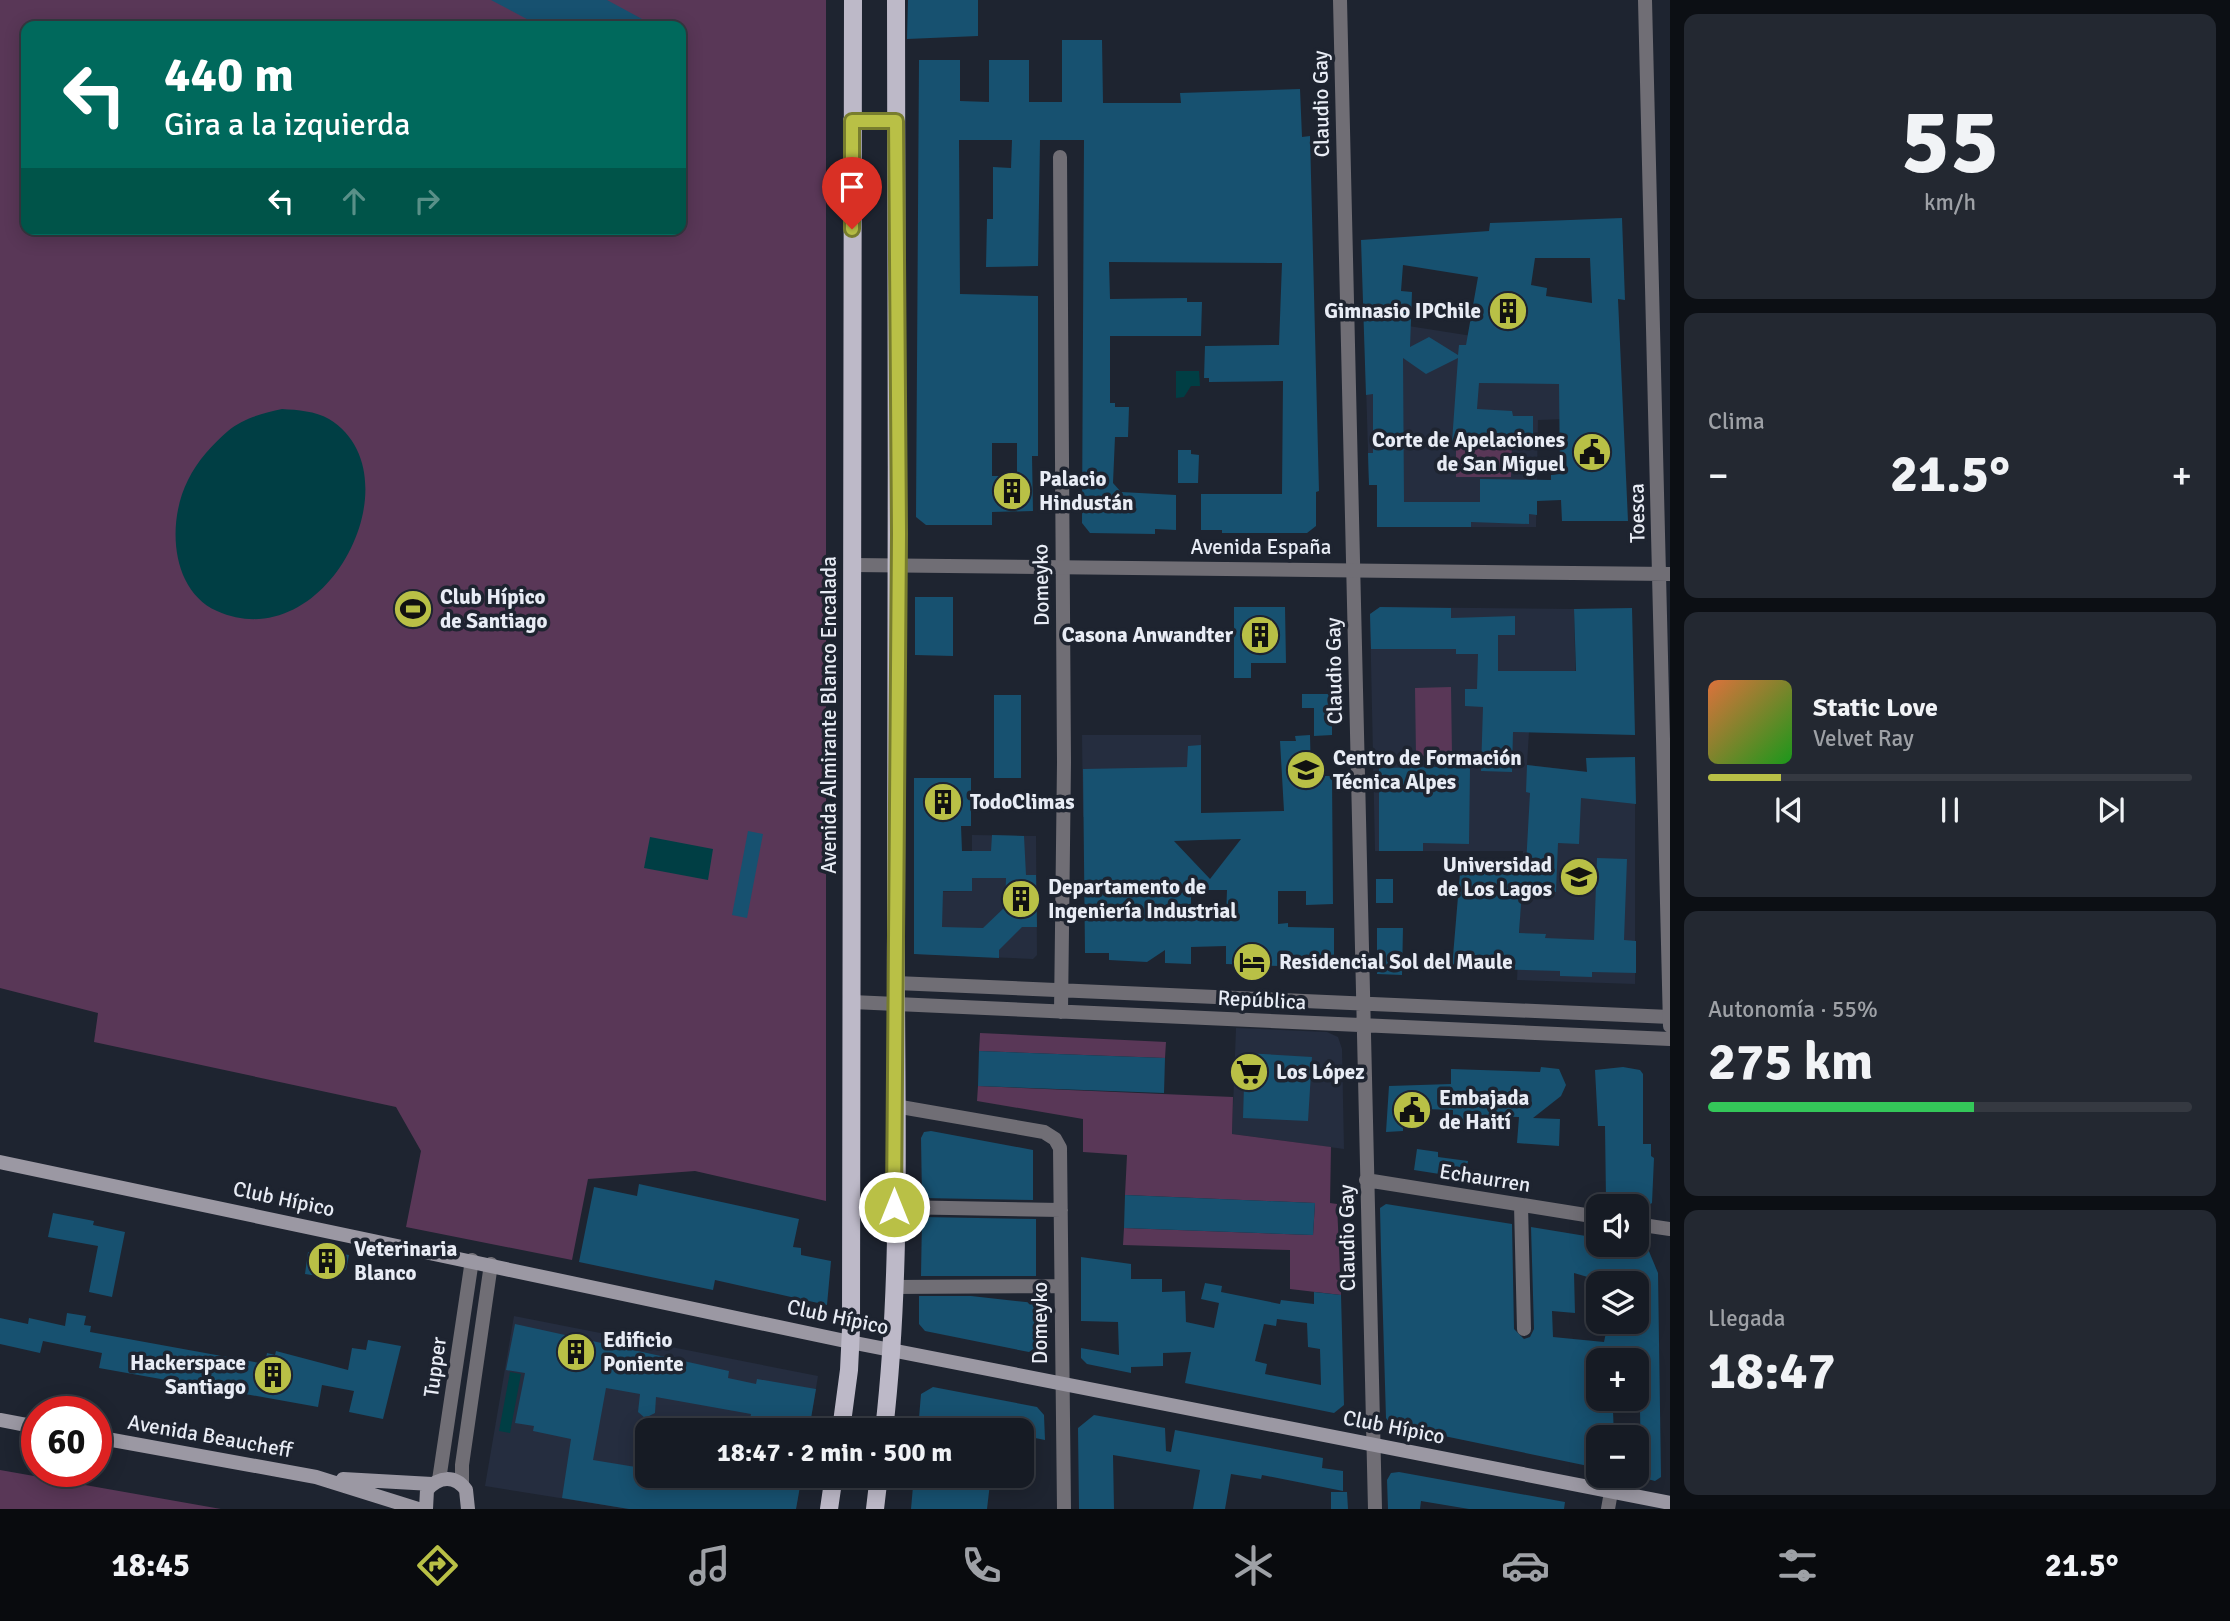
<!DOCTYPE html>
<html lang="es">
<head>
<meta charset="utf-8">
<style>
	:root { --surface:#161b24; --page:#232831; --text:#f1f3f6; --muted:#9ea1a6; --line:#353941; --accent:#b9c046 }
	body { margin:0; font-family:Signika,sans-serif; background:var(--page); color:var(--text); height:100vh; display:flex; flex-direction:column; font-size:26px; white-space:nowrap }
	* { box-sizing:border-box; margin:0 }
	p { font-size:23px; color:var(--muted) }
	.icon { flex:none; width:38px; height:38px; fill:none; stroke:currentColor; stroke-width:2; stroke-linecap:round; stroke-linejoin:round }
	.map { position:relative; flex:1; overflow:hidden }
	.details { display:flex; flex-direction:column; gap:14px; padding:14px; background:#0c0f14; width:560px }
	.details>* { flex:none }
	.banner { position:absolute; left:21px; top:21px; width:665px; height:214px; border-radius:14px; box-shadow:0 4px 18px #0003,0 0 0 2px var(--line); background:#00695c; color:#fff; overflow:hidden }
	.buttons { position:absolute; left:1586px; top:1194px; display:grid; gap:14px }
	.buttons a { display:grid; place-items:center; width:63px; height:63px; border-radius:14px; background:var(--surface); box-shadow:0 4px 18px #0003,0 0 0 2px var(--line); font-size:35px }
	.speed { position:absolute; left:21px; top:1396px; display:flex; gap:14px; font-size:35px; font-weight:700; text-align:center }
	.speed>* { display:grid; place-content:center; width:91px; height:91px; border-radius:50%; background:var(--surface); box-shadow:0 4px 18px #0003,0 0 0 2px var(--line); line-height:1 }
	.speed .limit { border:10px solid #d22; background:#fff; color:#111 }
	.pin { position:absolute; display:grid; place-items:center; width:60px; height:60px; color:#fff; margin:-72px -30px; border-radius:50% 50% 50% 0; rotate:-45deg; box-shadow:0 0 7px #0007 }
	.pin .icon { rotate:45deg }
	.me { position:absolute; width:77px; margin:-38px; rotate:0deg; stroke-linejoin:round; filter:drop-shadow(0 0 5px #0008) }
	.turn { display:flex; align-items:center; gap:24px; height:147px; padding:0 28px; font-size:32px }
	.turn .icon { width:91px; height:91px; stroke-width:2.5 }
	.turn b { display:block; font-size:49px; line-height:60px }
	.lanes { display:flex; align-items:center; height:66px; padding:0 28px; background:#0003; justify-content:center; gap:35px; direction:ltr }
	.lanes .off { opacity:.35 }
	.big { font-size:52px; font-weight:800; line-height:1.1 }
	.details .card { flex:1; display:flex; flex-direction:column; justify-content:center; gap:10px; min-width:0; padding:0 24px; border-radius:14px; background:var(--page) }
	.details .dial { align-items:center; gap:0 }
	.dial b { font-size:91px; line-height:1 }
	.song { display:flex; align-items:center; gap:21px }
	.cover { width:84px; height:84px; border-radius:10px; background:linear-gradient(135deg,hsl(20 70% 55%),hsl(120 70% 35%)) }
	.played { height:7px; border-radius:4px; background:linear-gradient(90deg,var(--accent) 15%,var(--line) 15%) }
	.keys { display:flex; justify-content:space-around; direction:ltr }
	.heat { display:flex; justify-content:space-between; align-items:center; font-size:38px; direction:ltr }
	.charge { height:10px; border-radius:5px; background:linear-gradient(90deg,#34c759 55%,var(--line) 0) }
	.trip { position:absolute; left:635px; top:1418px; width:399px; height:70px; border-radius:14px; background:var(--surface); box-shadow:0 4px 18px #0003,0 0 0 2px var(--line); font-weight:800; line-height:70px; text-align:center }
	.menu { display:flex; height:112px; justify-content:space-around; align-items:center; background:#090b0e; color:var(--muted) }
	.menu .icon { width:49px; height:49px }
	.menu .on { color:var(--accent) }
	.menu b { font-size:32px; color:var(--text) }
	main { display:flex; flex:1; min-height:0 }
	.map>svg:first-child { display:block }
</style>
</head>
<body>
<main>
<div class="map">
<svg width="1670" height="1509" viewBox="0 0 1670 1509">
	<rect width="100%" height="100%" fill="#1e2430"/>
	<path fill="#252d3f" d="M1364,319L1554,349L1623,417L1538,420L1536,527H1377V485L1369,484Z
		M1380,607L1574,609L1577,733L1529,732L1527,765L1635,777V984L1517,980L1523,851H1375L1370,614Z
		M1082,735H1201V813L1083,817Z
		M972,835L1036,836L1037,955L1033,959L915,954V892L972,891Z
		M1236,1028L1327,1032L1338,1037L1342,1049L1344,1149L1232,1134Z
		M514,1316L818,1376L809,1430H648V1475H802L796,1509H629L485,1486Z"/>
	<path fill="#593757" fill-rule="evenodd" d="M0,0H826V1201L695,1171L588,1179L572,1260L406,1227L421,1151L396,1107L94,1042L98,1013L0,988ZM26,26H681V229H26Z
		M1456,444H1512L1511,477H1456Z
		M1451,687L1452,755L1416,756L1415,688Z
		M980,1033L1166,1042L1165,1058L979,1051Z
		M978,1086L1233,1097L1232,1134L1331,1147L1330,1203L1337,1204L1341,1295L1290,1289V1250L1123,1245L1124,1228L1313,1235L1315,1203L1125,1195L1127,1155L1083,1152V1119L977,1101Z
		M0,1470L221,1509H0Z"/>
	<path fill="#003e44" d="M1176,371H1199L1200,386H1191L1184,397L1176,398Z
		M282,409C298,410 315,411 329,419C419,474 327,660 217,611C170,590 167,521 188,480C197,461 213,444 228,431C243,418 264,413 282,409Z
		M650,837L713,849L708,880L644,868Z
		M510,1372L521,1374L510,1433L499,1431Z"/>
	<path fill="#175170" fill-rule="evenodd" d="M491,0H607L655,26H540Z
		M908,0H978V36L907,39Z
		M1062,40H1102L1103,103H1181L1180,93L1300,89L1302,137L1310,136L1319,491L1316,492V526L1307,533H1222V530H1201V494H1282L1283,381L1209,382V378H1204L1205,346L1279,345L1282,263L1109,262L1110,299L1187,298V302H1202L1201,336H1110V403H1115V407H1129L1128,437H1115L1113,483L1121,492L1176,495V530L1155,529V534L1090,533L1082,523L1084,140H1040L1038,266L986,267L987,219H993V167L1011,168L1012,140H959L960,294L1038,296V456H1032L1033,511L992,512V525H926L916,517L919,60H960V101L989,102V60H1029V102H1062ZM992,443H1017V476H992Z
		M1622,218L1625,300L1618,299L1628,521H1562L1561,500L1537,501V515L1529,514V524L1471,522V527H1377V485H1369L1368,453H1373V394L1366,395L1361,240L1489,231L1490,223ZM1535,258H1590L1592,303L1546,296L1547,288L1531,285ZM1403,265L1478,277L1466,345H1459L1458,355L1429,337L1410,347L1412,292L1401,291ZM1403,358L1426,374L1458,358L1452,442L1533,443V416H1513L1512,411L1477,409L1479,383L1559,384L1560,474L1551,475V480L1480,479V502H1404Z
		M1178,450H1191V454L1199,455L1198,483H1178Z
		M915,597H953V656L915,655Z
		M1234,607H1285L1286,663H1251V678H1234Z
		M1380,607L1451,608V618L1515,616V635H1498V671H1576L1574,609L1632,608L1635,735L1513,732L1512,772L1481,771L1483,707L1465,706V689H1477L1478,654H1456V649H1371L1370,614Z
		M1302,694H1332V735L1314,736V708H1302Z
		M994,695H1021V778H994Z
		M1310,735L1311,776H1332L1333,904L1306,905V891H1278V924L1288,923V927L1334,928V959L1279,960V966L1226,964V946L1191,947V964L1165,963V950L1147,962L1109,960V953H1085L1083,769L1187,767L1188,746L1201,745V813L1284,811L1280,741H1296L1295,736ZM1241,839L1210,879L1174,841L1201,840ZM1191,890H1227L1226,918L1191,919Z
		M1635,757L1636,804L1581,798L1579,844L1558,843L1556,892L1522,890L1519,933L1546,934L1545,938L1594,940L1597,858L1627,859L1624,940L1636,941V973L1592,972V977L1560,976V971L1452,968L1461,861L1526,865L1530,793L1526,792L1527,765L1587,772L1586,758Z
		M1440,767L1470,768L1469,844L1423,843V851H1379V768Z
		M914,778H971V826H961L962,851H991L992,835L1024,836L1026,875H1036L1037,927H1022L999,950V958L914,954ZM972,878H1006L1005,907L983,928L942,927L943,891H972Z
		M748,831L763,834L747,918L732,915Z
		M1376,879H1393V903H1376Z
		M1377,928H1403L1402,975L1377,974Z
		M979,1051L1165,1058L1164,1093L978,1086Z
		M1245,1053L1312,1057L1308,1121L1243,1118Z
		M1541,1067L1559,1069L1566,1085L1561,1096L1533,1118L1560,1119L1559,1146L1517,1143L1519,1117L1470,1116L1469,1125L1453,1124V1110L1425,1109V1119H1403V1131L1386,1132L1389,1086L1451,1084V1069L1540,1072Z
		M1623,1067L1640,1070L1643,1074V1144H1651V1156L1654,1158L1652,1203L1646,1207L1606,1200L1605,1126H1598L1595,1070Z
		M931,1131L1033,1150V1200L922,1198L921,1138L924,1132Z
		M1417,1149L1438,1152V1157L1468,1161L1465,1178L1414,1170Z
		M639,1184L799,1219L793,1247L801,1248V1255L831,1261L827,1305L715,1280L713,1290L579,1262L594,1187L637,1196Z
		M1125,1195L1315,1203L1313,1235L1124,1228Z
		M1386,1204L1512,1224L1514,1329L1524,1339L1530,1337L1534,1329L1531,1227L1598,1238V1244H1640L1648,1249L1658,1273L1661,1477L1655,1481L1636,1476V1461H1641L1640,1410L1613,1411L1614,1437H1598V1468L1391,1425L1386,1418L1381,1251L1380,1208ZM1574,1273L1608,1283H1636V1321L1608,1323L1604,1342L1553,1337L1552,1311L1575,1313ZM1598,1357L1636,1360V1398H1598Z
		M53,1213L94,1221L93,1225L125,1232L112,1297L89,1292L98,1246L48,1237Z
		M922,1217L1036,1219V1276H921Z
		M316,1250L349,1255L346,1270L332,1268L331,1278L305,1274L308,1252L315,1253Z
		M1081,1257L1131,1264V1279H1162V1292L1185,1291L1186,1322L1214,1328L1219,1303L1201,1299L1205,1283L1222,1286L1221,1292L1280,1304L1281,1300L1314,1304V1292L1341,1295L1344,1405L1334,1413L1185,1383L1191,1352L1163,1353V1366L1131,1367V1373L1087,1364L1081,1358V1348L1119,1355L1118,1322L1081,1321ZM1277,1319L1307,1323L1308,1347L1320,1349L1321,1385L1265,1374L1267,1364L1255,1361L1264,1324L1276,1326Z
		M919,1296H971L1035,1303V1348L1029,1352L925,1331L919,1324Z
		M67,1313L86,1316L84,1325L91,1326L90,1332L265,1364L267,1353L275,1355L276,1351L348,1370L352,1348L366,1350L368,1340L401,1346L383,1419L349,1412L354,1391L322,1385L318,1407L99,1368L102,1353L43,1341L40,1353L0,1344V1318L28,1324L29,1318L65,1326Z
		M515,1324L729,1371L728,1378L756,1384L757,1379L816,1389L809,1430H748L751,1414L656,1397L655,1413L645,1418L638,1412L640,1394L606,1388L593,1460L648,1469V1475H691L739,1483L741,1475H802L796,1509H629L562,1498L571,1439L533,1431L534,1426L515,1423L525,1373L506,1370Z
		M933,1387L1037,1407L1044,1415L1045,1440L1030,1437V1430H918L921,1394Z
		M1094,1415L1165,1428L1166,1451L1171,1452L1175,1430L1323,1458L1322,1468L1343,1471V1491L1262,1475L1261,1479L1231,1474L1225,1509H1193L1200,1470L1113,1455L1114,1509H1079L1078,1428Z
		M1399,1472L1565,1502L1564,1509H1469L1421,1501L1420,1509H1388L1387,1480L1391,1473Z
		M914,1475H991L987,1509H911Z
		M1331,1492H1347L1348,1509H1331Z"/>
	<g fill="none" stroke-linecap="round" stroke-linejoin="round">
		<path stroke="#706e75" stroke-width="14" d="M1340,0L1375,1509
			M1060,157L1064,762L1061,1012
			M896,983L1670,1017
			M852,1002L1670,1039
			M895,1106L1044,1132L1055,1139L1060,1148L1064,1509
			M1366,1180L1598,1217
			M1521,1205L1524,1329
			M894,1207L1061,1210
			M1636,1224L1670,1229
			M893,1287L1061,1286
			M1608,1509L1611,1492"/>
		<path stroke="#706e75" stroke-width="14" d="M1645,0L1670,1026
			M853,565L1670,574
			M439,1480L472,1260
			M462,1485V1465L491,1264"/>
		<path stroke="#9b98a3" stroke-width="14" d="M0,1162L850,1342L1670,1503
			M0,1420L37,1427
			M96,1437L316,1477L418,1509
			M343,1479L432,1484
			M426,1509L427,1490C439,1476 455,1475 466,1490L468,1509"/>
		<path stroke="#bdb9c8" stroke-width="18" d="M852,121H896
			M841,1430L849,1370L851,1329L853,0
			M884,1430C903,1266 895,1099 896,934C898,623 896,311 896,0
			M829,1509L834,1475
			M875,1509L879,1475"/>
	</g>
	<g fill="none" stroke-linecap="round" stroke-linejoin="round">
		<g stroke="#787d2e" stroke-width="18">
			<path id="route" d="M852,229V121H896L899,534L894,1207"/>
		</g>
		<use href="#route" stroke="#b9c046" stroke-width="12"/>
	</g>
	<defs>
		<g id="building-disc" transform="scale(2.0125)"><circle r="9.5" fill="#b9c046" stroke="#1e2430"/><path d="M-4-6H4V6H1V3H-1V6H-4ZM-2.5-4.3h1.7v1.8h-1.7ZM.8-4.3h1.7v1.8H.8ZM-2.5-1h1.7V.8h-1.7ZM.8-1h1.7V.8H.8Z" fill="#111"/></g>
		<g id="civic-disc" transform="scale(2.0125)"><circle r="9.5" fill="#b9c046" stroke="#1e2430"/><path d="M-.6-6.5H3V-4.5H.6V-3L4-1V1h2V6H-6V1h2V-1L-.6-3ZM-1.2 2.5V6h2.4V2.5Z" fill="#111"/></g>
		<g id="stadium-disc" transform="scale(2.0125)"><circle r="9.5" fill="#b9c046" stroke="#1e2430"/><path d="M0-5a6.5 5 0 1 0 0 10a6.5 5 0 1 0 0-10ZM-3.5-1.8h7v3.6h-7Z" fill="#111"/></g>
		<g id="university-disc" transform="scale(2.0125)"><circle r="9.5" fill="#b9c046" stroke="#1e2430"/><path d="M0-5L7-2L0 1L-7-2ZM-4 1L0 2.5L4 1V4Q0 6-4 4Z" fill="#111"/></g>
		<g id="hotel-disc" transform="scale(2.0125)"><circle r="9.5" fill="#b9c046" stroke="#1e2430"/><path d="M-6-4.5h1.5V1H6V5H4.5V3h-9V5H-6ZM-4 0a1.8 1.8 0 1 1 3.6 0ZM.5 0V-2.5h3Q6-2.5 6 0Z" fill="#111"/></g>
		<g id="supermarket-disc" transform="scale(2.0125)"><circle r="9.5" fill="#b9c046" stroke="#1e2430"/><path d="M-6-5.5h2.5l.6 2H6L4.5 2H-2.5L-4.4-4H-6ZM-1.5 3.2a1.3 1.3 0 1 0 .1 0ZM3 3.2a1.3 1.3 0 1 0 .1 0Z" fill="#111"/></g>
	</defs>
	<g fill-rule="evenodd">
		<use href="#building-disc" x="1508" y="311"/>
		<use href="#civic-disc" x="1592" y="452"/>
		<use href="#building-disc" x="1012" y="491"/>
		<use href="#stadium-disc" x="413" y="609"/>
		<use href="#building-disc" x="1260" y="635"/>
		<use href="#university-disc" x="1306" y="770"/>
		<use href="#building-disc" x="943" y="802"/>
		<use href="#university-disc" x="1579" y="877"/>
		<use href="#building-disc" x="1021" y="899"/>
		<use href="#hotel-disc" x="1252" y="962"/>
		<use href="#supermarket-disc" x="1249" y="1072"/>
		<use href="#civic-disc" x="1412" y="1110"/>
		<use href="#building-disc" x="327" y="1261"/>
		<use href="#building-disc" x="576" y="1352"/>
		<use href="#building-disc" x="273" y="1375"/>
	</g>
	<g text-anchor="middle" stroke-width="7" stroke-linejoin="round" paint-order="stroke">
		<g font-size="21" fill="#e8ecf5" stroke="#1e2430">
			<text transform="translate(1321 104) rotate(-91)" y="7">Claudio Gay</text>
			<text transform="translate(1637 513) rotate(-91)" y="7">Toesca</text>
			<text x="1261" y="554">Avenida España</text>
			<text transform="translate(1041 585) rotate(-91)" y="7">Domeyko</text>
			<text transform="translate(1334 671) rotate(-91)" y="7">Claudio Gay</text>
			<text transform="translate(829 715) rotate(-90)" y="7">Avenida Almirante Blanco Encalada</text>
			<text transform="translate(1262 1000) rotate(3)" y="7">República</text>
			<text transform="translate(1485 1178) rotate(9)" y="7">Echaurren</text>
			<text transform="translate(284 1199) rotate(12)" y="7">Club Hípico</text>
			<text transform="translate(1347 1238) rotate(-91)" y="7">Claudio Gay</text>
			<text transform="translate(838 1317) rotate(12)" y="7">Club Hípico</text>
			<text transform="translate(1040 1323) rotate(-90)" y="7">Domeyko</text>
			<text transform="translate(435 1367) rotate(-82)" y="7">Tupper</text>
			<text transform="translate(1394 1427) rotate(11)" y="7">Club Hípico</text>
			<text transform="translate(210 1436) rotate(10)" y="7">Avenida Beaucheff</text>
		</g>
		<g font-size="21" font-weight="bold" fill="#e8ecf5" stroke="#1e2430" text-anchor="start">
			<text x="1481" y="318" text-anchor="end">Gimnasio IPChile</text>
			<text x="1565" y="447" text-anchor="end">Corte de Apelaciones<tspan x="1565" dy="24">de San Miguel</tspan></text>
			<text x="1039" y="486">Palacio<tspan x="1039" dy="24">Hindustán</tspan></text>
			<text x="440" y="604">Club Hípico<tspan x="440" dy="24">de Santiago</tspan></text>
			<text x="1233" y="642" text-anchor="end">Casona Anwandter</text>
			<text x="1333" y="765">Centro de Formación<tspan x="1333" dy="24">Técnica Alpes</tspan></text>
			<text x="970" y="809">TodoClimas</text>
			<text x="1552" y="872" text-anchor="end">Universidad<tspan x="1552" dy="24">de Los Lagos</tspan></text>
			<text x="1048" y="894">Departamento de<tspan x="1048" dy="24">Ingeniería Industrial</tspan></text>
			<text x="1279" y="969">Residencial Sol del Maule</text>
			<text x="1276" y="1079">Los López</text>
			<text x="1439" y="1105">Embajada<tspan x="1439" dy="24">de Haití</tspan></text>
			<text x="354" y="1256">Veterinaria<tspan x="354" dy="24">Blanco</tspan></text>
			<text x="603" y="1347">Edificio<tspan x="603" dy="24">Poniente</tspan></text>
			<text x="246" y="1370" text-anchor="end">Hackerspace<tspan x="246" dy="24">Santiago</tspan></text>
		</g>
	</g>
</svg>
<div class="buttons">
<a><svg class="icon" aria-label="sound" viewBox="0 0 24 24"><path d="M4 9h4l5-4v14l-5-4H4zM17 9q2 3 0 6"/></svg></a>
<a><svg class="icon" aria-label="layers" viewBox="0 0 24 24"><path d="M12 4l9 5-9 5-9-5zM3 14l9 5 9-5"/></svg></a>
<a>+</a>
<a>−</a>
</div>
<div class="speed"><div class="limit">60</div></div>
<div class="pin" style="left:852px;top:229px;background:#d93025"><svg class="icon" aria-label="arrive" viewBox="0 0 24 24"><path d="M6 21V4h12l-3 4 3 4H6"/></svg></div>
<svg class="me" style="left:894px;top:1207px" viewBox="-20 -20 40 40"><circle r="17" fill="#b9c046" stroke="#fff" stroke-width="3"/><path d="M0-11L8 9 0 5-8 9z" fill="#fff"/></svg>
<div class="trip">18:47 · 2 min · 500 m</div>
<div class="banner">
<div class="turn"><svg class="icon" aria-label="left" viewBox="0 0 24 24"><path d="M17 20v-9H6M10 6l-5 5 5 5"/></svg><div><b>440 m</b>Gira a la izquierda</div></div>
<div class="lanes"><svg class="icon" aria-label="left" viewBox="0 0 24 24"><path d="M17 20v-9H6M10 6l-5 5 5 5"/></svg><svg class="icon off" aria-label="ahead" viewBox="0 0 24 24"><path d="M12 20V5M6 11l6-6 6 6"/></svg><svg class="icon off" aria-label="right" viewBox="0 0 24 24"><path d="M7 20v-9h11M14 6l5 5-5 5"/></svg></div>
</div>
</div>
<section class="details">
<div class="card dial"><b>55</b><p>km/h</p></div>
<div class="card"><p>Clima</p>
<div class="heat"><a>−</a><b class="big">21.5°</b><a>+</a></div>
</div>
<div class="card">
<div class="song"><i class="cover"></i><div><b>Static Love</b><p>Velvet Ray</p></div></div>
<div class="played"></div>
<div class="keys"><svg class="icon" aria-label="previous" viewBox="0 0 24 24"><path d="M18 5L8 12l10 7zM5 5v14"/></svg><svg class="icon" aria-label="pause" viewBox="0 0 24 24"><path d="M8 5v14M16 5v14"/></svg><svg class="icon" aria-label="next" viewBox="0 0 24 24"><path d="M6 5l10 7-10 7zM19 5v14"/></svg></div>
</div>
<div class="card"><p>Autonomía · 55%</p><b class="big">275 km</b><div class="charge"></div></div>
<div class="card"><p>Llegada</p><b class="big">18:47</b></div>
</section>
</main>
<nav class="menu">
<b>18:45</b>
<svg class="icon on" aria-label="directions" viewBox="0 0 24 24"><path d="M12 3l9 9-9 9-9-9zM9 14v-3h6M13 9l2 2-2 2"/></svg>
<svg class="icon" aria-label="music" viewBox="0 0 24 24"><path d="M9 18V5l10-2v13"/><circle cx="6" cy="18" r="3"/><circle cx="16" cy="16" r="3"/></svg>
<svg class="icon" aria-label="phone" viewBox="0 0 24 24"><path d="M5 4h4l2 5-3 2q2 4 5 5l2-3 5 2v4C11 20 4 13 5 4z"/></svg>
<svg class="icon" aria-label="climate" viewBox="0 0 24 24"><path d="M12 3v18M4 7l16 10M4 17L20 7"/></svg>
<svg class="icon" aria-label="car" viewBox="0 0 24 24"><path d="M5 17H2v-5l4-1 3-4h7l3 4 3 1v5h-3M9 17h6M6 11h13"/><circle cx="7" cy="17" r="2"/><circle cx="17" cy="17" r="2"/></svg>
<svg class="icon" aria-label="filters" viewBox="0 0 24 24"><path d="M4 7h16M4 17h16"/><circle cx="9" cy="7" r="2"/><circle cx="15" cy="17" r="2"/></svg>
<b>21.5°</b>
</nav>
</body>
</html>
